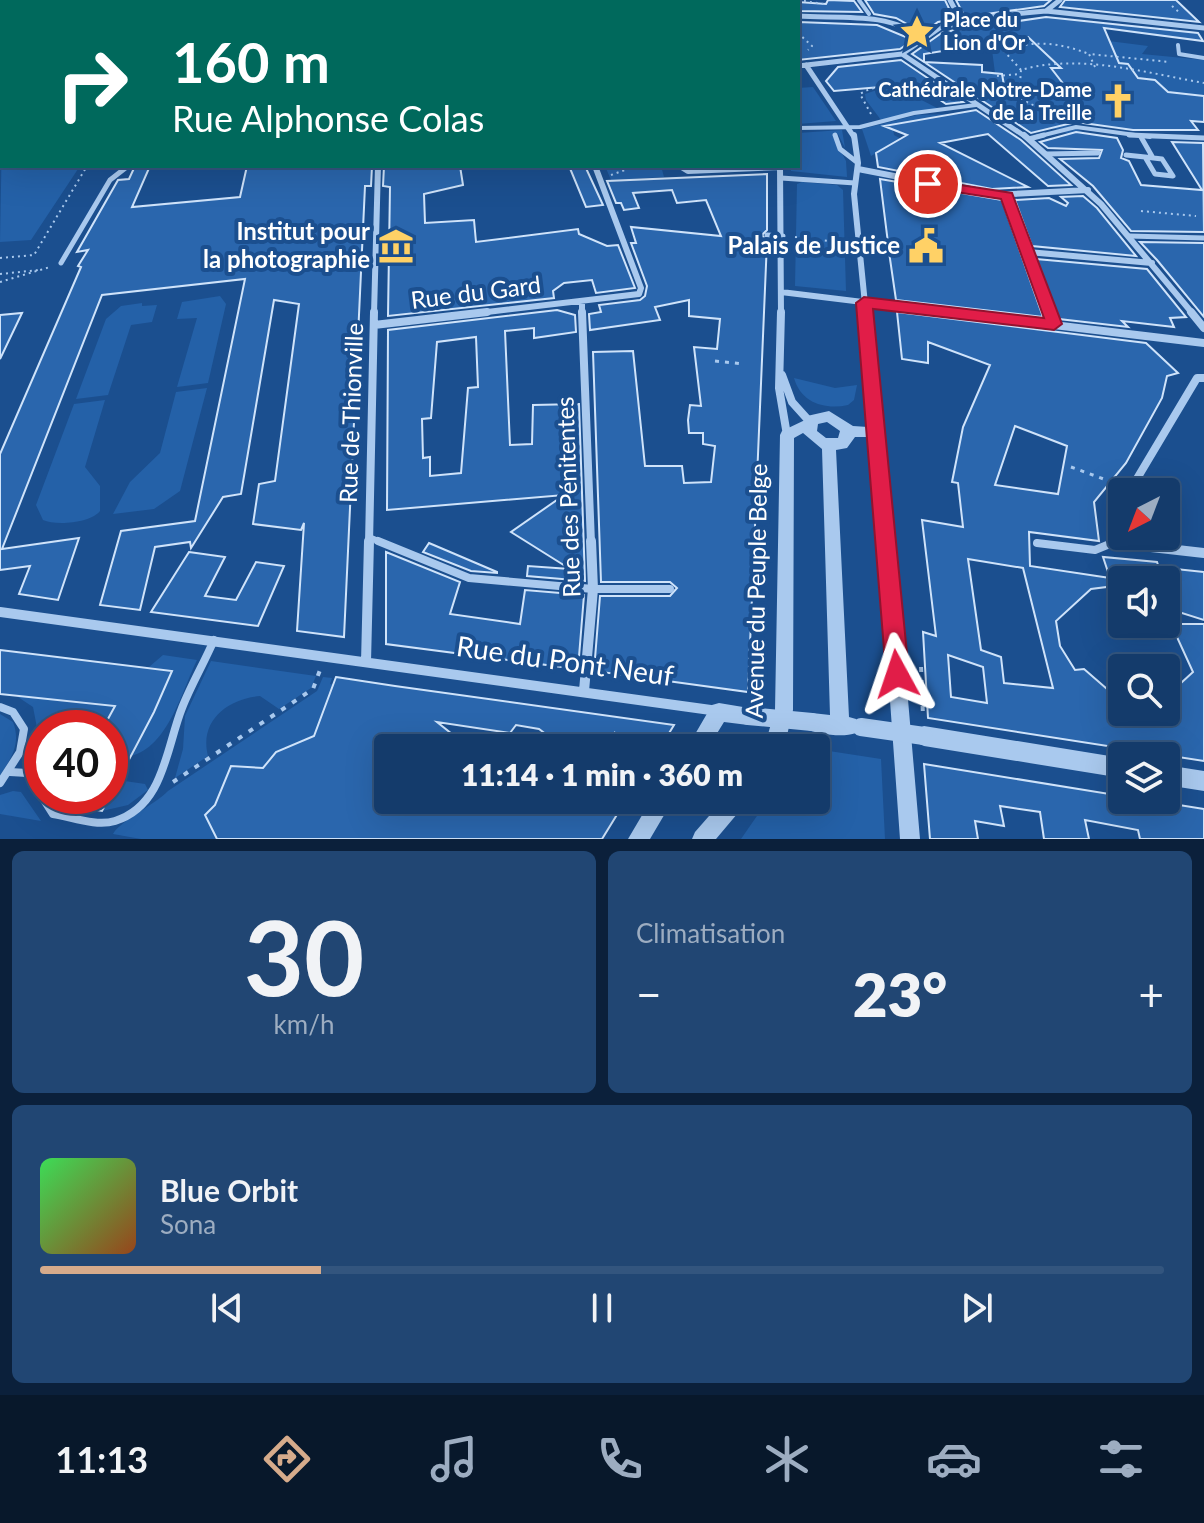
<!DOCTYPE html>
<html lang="fr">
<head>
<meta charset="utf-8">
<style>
	:root { --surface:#143b6b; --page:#214673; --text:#f1f3f6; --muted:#9dadc1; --line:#33557e; --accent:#d6ab8b }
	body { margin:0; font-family:Lato,sans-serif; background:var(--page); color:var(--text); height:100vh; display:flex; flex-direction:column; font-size:30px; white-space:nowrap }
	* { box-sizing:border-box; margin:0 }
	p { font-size:26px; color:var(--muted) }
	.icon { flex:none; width:44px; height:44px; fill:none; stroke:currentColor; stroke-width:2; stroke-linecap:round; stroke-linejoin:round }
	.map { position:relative; height:839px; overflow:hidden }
	.drawer { display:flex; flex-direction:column; gap:12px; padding:12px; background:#0b203b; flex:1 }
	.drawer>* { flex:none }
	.banner { position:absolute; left:0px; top:0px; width:800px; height:168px; box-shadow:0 8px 32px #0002,0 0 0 2px var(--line); background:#00695c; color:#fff; overflow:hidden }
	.needle { width:52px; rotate:222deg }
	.fabs { position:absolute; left:1108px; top:478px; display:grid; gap:16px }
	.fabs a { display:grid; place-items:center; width:72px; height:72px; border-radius:8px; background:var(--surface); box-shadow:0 8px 32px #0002,0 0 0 2px var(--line); font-size:40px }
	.speed { position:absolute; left:24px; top:710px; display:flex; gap:16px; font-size:40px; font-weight:700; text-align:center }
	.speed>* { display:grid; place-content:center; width:104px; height:104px; border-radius:50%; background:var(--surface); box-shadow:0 8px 32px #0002,0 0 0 2px var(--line); line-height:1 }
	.speed .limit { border:12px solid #d22; background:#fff; color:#111 }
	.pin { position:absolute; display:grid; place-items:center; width:68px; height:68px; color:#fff; margin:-34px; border:4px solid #fff; border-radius:50%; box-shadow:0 2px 8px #0007 }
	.me { position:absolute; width:88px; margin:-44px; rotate:355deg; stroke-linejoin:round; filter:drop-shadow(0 0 6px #0008) }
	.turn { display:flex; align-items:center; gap:28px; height:168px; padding:0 40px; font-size:36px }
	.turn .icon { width:104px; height:104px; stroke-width:2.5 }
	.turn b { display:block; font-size:56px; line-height:68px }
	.big { font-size:60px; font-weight:800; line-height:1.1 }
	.drawer .card { flex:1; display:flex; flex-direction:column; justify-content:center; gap:12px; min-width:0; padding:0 28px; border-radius:12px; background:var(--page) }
	.drawer .dial { align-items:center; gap:0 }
	.dial b { font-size:104px; line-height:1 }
	.song { display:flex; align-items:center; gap:24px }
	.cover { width:96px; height:96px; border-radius:12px; background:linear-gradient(135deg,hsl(130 70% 55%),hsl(20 70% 35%)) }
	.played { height:8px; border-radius:4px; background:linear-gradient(90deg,var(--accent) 25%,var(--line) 25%) }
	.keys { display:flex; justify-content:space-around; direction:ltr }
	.heat { display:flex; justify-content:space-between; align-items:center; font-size:44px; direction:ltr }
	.drawer .tiles { flex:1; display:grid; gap:12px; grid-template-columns:1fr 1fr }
	.card:last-child { grid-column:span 2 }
	.trip { position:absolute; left:374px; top:734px; width:456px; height:80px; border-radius:8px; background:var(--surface); box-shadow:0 8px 32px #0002,0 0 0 2px var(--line); font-weight:800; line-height:80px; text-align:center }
	.dock { display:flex; height:128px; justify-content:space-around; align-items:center; background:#08182b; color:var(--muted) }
	.dock .icon { width:56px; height:56px }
	.dock .selected { color:var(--accent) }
	.dock b { font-size:36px; color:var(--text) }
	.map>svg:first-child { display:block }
</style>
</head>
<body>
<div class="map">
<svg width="1204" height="839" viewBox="0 0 1204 839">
	<rect width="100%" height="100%" fill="#1b4f8f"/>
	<path fill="#2461a8" d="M1032,40H1101L1148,46L1142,54L1204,60V96L1165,94L1154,80L1052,68L1059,80L1066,81L1051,87L1047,93L1030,92L1055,117L1092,137C1046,135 1029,113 996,83L1003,75L995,73L992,50Z
		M813,87L836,121L798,124V88Z
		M880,89L902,90L939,109L881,120L866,100L865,94Z
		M946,114L893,129L894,135L901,139L871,156L862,129L917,115Z
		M842,130L845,148L838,134H832L846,161L847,177L791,171V168L798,166V133Z
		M2,131V166H80L31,240L0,242Z
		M605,166H661L664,177L611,180Z
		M802,182L837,185L843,190L846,291L795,286L797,184Z
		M220,296L226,304L208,383L177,387L197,318L177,319L182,302Z
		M142,303V306L157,305L152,322L131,325L108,395L76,399L106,319L121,306Z
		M794,378L835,388L857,385L854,400L848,405C825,410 801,403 794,378Z
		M207,388L180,491L154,509L113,514L130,482L160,453L176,392Z
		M105,400L85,467L100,486V511C91,523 56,526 43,520L36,505L74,404Z
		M163,655L197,660C182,691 168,747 131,756L172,671L149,667Z
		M211,661L316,676L311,688L279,709L260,696C227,699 199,721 208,756L175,778L183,749L185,716Z
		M323,677L332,678L330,684L336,685L314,736L269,760L262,770L231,766L213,808L217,839H141L113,834C119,822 154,805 168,791L317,691Z
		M15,695L39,698L42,695L115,706L103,728H42V754L33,707Z
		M0,714L13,722C21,743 12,758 0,775Z
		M816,749L881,759L885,839H741L768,800H816Z
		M118,780L145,784L148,790L128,805L102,811Z
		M13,791L21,792L41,821L0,814V795Z"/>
	<path fill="#2a66ad" stroke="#cfe3fa" stroke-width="2" fill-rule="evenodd" d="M828,0L854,1L862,12L798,11V2L826,4Z
		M865,0H945L954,19L938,22L923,33L896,18L874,14Z
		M956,0H1051L1044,6L965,17Z
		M1065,0H1176L1199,22L1060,7Z
		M1046,17L1198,33L1203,41L1104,28L1119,63L1128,64L1138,78L1155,80L1168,92L1204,96V122L1191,121L1198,130H1133L1076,122L1031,133L912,54L943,32ZM1028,37L1061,68H1051L1065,86L1079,93L1005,91L1002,74L982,72V65L924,62V54Z
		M798,22L877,25L913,40L900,49L798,60Z
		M901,60L963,102L946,104L924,89L904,85L834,91L826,81L838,67Z
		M976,110L1021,140L1071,185L1048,186L988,134L940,143L1028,187L992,189L878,167L876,153L907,135L884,126Z
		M1076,132L1117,138L1123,150L1121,158L1129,161L1141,185L1202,190L1172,142L1203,143L1204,232L1131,231L1093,186L1060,159L1099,158L1102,150L1048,148L1040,142Z
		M135,166H150L132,207L240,197L247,166H372L371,186H365L344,637L297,631L304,523L301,530L253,524L259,484L275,481L299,304L274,300L241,494L223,497L191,548L190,542L155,547L140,610L100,605L121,531L195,521L245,279L102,295L2,549L79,538L58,600L19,594L30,566L0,570V454L81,267L78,266L88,250L77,252L118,180L129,179Z
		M384,166H460L463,185L424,194L425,223L474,220L476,242L578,229L579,234L607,246L618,245L635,288L596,293L592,280L564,283L553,291L554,298L388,316L390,187L383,186Z
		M569,166H585L603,205L586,207Z
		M767,174V230L762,235L767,241L748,692L594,671L600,596H670L677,588L670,582H601L593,352L633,351L645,466H682L684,483L711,482L715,446L703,444V433H689L688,420L690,405L701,406L694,347L717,349L720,319L689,316V300L655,307L660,320L590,330L589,314L601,312L599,305L640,300L645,296L647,286L631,243H636L631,227L721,236L706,200L677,203L672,190L633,193L639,208L624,210L621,203H616L607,181Z
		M880,179L1002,200L1043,317L896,300L889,252L881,247L888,243Z
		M1083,196L1097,208L1136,256L1032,246L1015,200L1049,198L1066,206L1068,203L1061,197Z
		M1140,242L1204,243V317L1157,260Z
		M1036,259L1147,269L1186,317L1170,318L1174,327L1122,321L1128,327L1059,319Z
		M557,310L575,315L576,332L534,338V328L505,331L510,445L532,444L533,405L579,404L585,581L527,576L528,566L570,569L511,532L564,495L387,510L388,330ZM476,337L478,387L468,388L461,473L430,476V457L423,458L422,419L431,418L437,342Z
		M897,312L1146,343L1178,373L1167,376L1162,398L1126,463L1094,502L1099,541L1029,532L1030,566L1110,578L1103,557L1157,562L1163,580H1122V585L1091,589L1056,621L1060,646L1075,670L1084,669L1122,702V712H1166L1169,694L1193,672L1171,624H1204V761L928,718L923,632L936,636L922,520L963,527L958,483L952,482L963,427L990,365L928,342V363L902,359ZM1015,426L1067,446L1058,494L995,485ZM968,559L1023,568L1053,688L1004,683L1001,657L981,650ZM948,655L983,667L987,703L951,697Z
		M22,313L0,359V315Z
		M429,543L497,572V573L471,571L423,552Z
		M189,552L225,557L205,596L236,600L256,562L284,566L258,626L151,612Z
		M386,552L460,582L450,614L520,624L525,590L584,595L578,669L386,644Z
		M1166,568L1204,572V620L1166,608Z
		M0,650L172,671L154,712L102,811L60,804V796H110V728H103L115,706L0,694Z
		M336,677L395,686L674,725L660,748H631L615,733L612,748H564L539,729L516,725L510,733L437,722L467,746L403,736L401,743L376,740L388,763V800H535L547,810L554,800H626L602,839H217L205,815L215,805L231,766L263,768L276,752L314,736Z
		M924,764L1122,796V800H1148L1204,809V839H1140L1138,830L1085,820L1089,839H1044L1040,812L1000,806L1004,826L975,821L978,839H930Z"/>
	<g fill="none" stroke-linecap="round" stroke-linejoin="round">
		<path stroke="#a9c9ee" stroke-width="2" stroke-dasharray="2 4" stroke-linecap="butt" d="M798,0L823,4L825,0
			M0,2L4,0
			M747,2L750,0
			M1172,6L1181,14
			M798,33L812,46L808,50
			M1095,67L1089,54L1170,62
			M1021,70L1004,51C1032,39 1061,43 1089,54
			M997,76L1020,74
			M871,114L860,94C882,80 907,89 929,100
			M1060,119L1019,98L1021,70C1078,53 1147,73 1204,83
			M611,175L636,166
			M1141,211L1196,216
			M795,237L847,243
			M0,258L34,255L87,166
			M0,274L39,270
			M0,282L50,267"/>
		<path stroke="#a9c9ee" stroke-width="3" stroke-dasharray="4 6" stroke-linecap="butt" d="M715,361L744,364
			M1071,467L1120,485"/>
		<path stroke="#a9c9ee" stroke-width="4" stroke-dasharray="5 8" stroke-linecap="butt" d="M921,667L923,716
			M173,782L313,689L320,670"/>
		<path stroke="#a9c9ee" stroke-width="4" d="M859,0L869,14
			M273,2L278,0
			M1178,45L1179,54L1204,58"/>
		<path stroke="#a9c9ee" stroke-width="5" d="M835,135L840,149L858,163
			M1141,137L1153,158
			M1047,154L1098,153
			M1126,155L1145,157
			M1145,157L1162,159L1173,176L1155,174Z
			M781,178L855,183
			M767,235L783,236
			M61,263L110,180L128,166"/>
		<path stroke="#a9c9ee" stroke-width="6" d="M369,537L383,543
			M1115,543L1122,536"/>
		<path stroke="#a9c9ee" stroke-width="8" d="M378,541L469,578L593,589H670
			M1037,543L1095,550L1117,541
			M0,707L13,712L24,729L20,752L0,783
			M10,772L27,773L53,814C72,817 96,827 115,821C164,806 166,748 182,708C191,685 204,663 214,640"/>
		<path stroke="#a9c9ee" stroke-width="4" d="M798,128L860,127L914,113L976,105
			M1036,137L1076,127L1150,137"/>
		<path stroke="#a9c9ee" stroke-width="5" d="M1129,135L1204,138
			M1029,139L1044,135
			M1129,236L1204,238"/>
		<path stroke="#a9c9ee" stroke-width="5" d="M723,0L730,2
			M950,0L961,21
			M487,2L494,0
			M1046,11L1060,0
			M798,16C835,19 891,11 920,38
			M902,54L1026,137
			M806,65L854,137
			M798,66L902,54L941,27L1001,15L1046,11L1204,28"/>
		<path stroke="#a9c9ee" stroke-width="6" d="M854,135L858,163L854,194L866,314
			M1024,135L1101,204L1193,314
			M680,166L688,171L780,167
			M780,166L781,314
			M858,169L992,195L1088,190
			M1007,196L1050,314
			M1028,252L1152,263
			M781,292L961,314
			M582,301V314
			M374,314L378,166
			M470,314L639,294L641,288L595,166"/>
		<path stroke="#a9c9ee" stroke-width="8" d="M582,312L591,543
			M781,312L779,388L787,435
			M866,312L878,432
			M945,312L1204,343
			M1049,312L1054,324
			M1191,312L1204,328
			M374,325L487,312
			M782,375L792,402L810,422
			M1129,492L1197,378H1204
			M1122,504V513
			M1131,536L1143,543
			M369,543L374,312"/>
		<path stroke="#a9c9ee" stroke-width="10" d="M1140,541L1151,547L1204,553
			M0,612L718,711
			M366,662L369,541
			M584,691L593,589L591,541"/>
		<path fill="#a9c9ee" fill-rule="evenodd" d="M829,411L853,426L883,428L885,432L920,839H900L871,437H855L847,448L836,450L849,717L856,719L858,726L856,733C842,738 819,734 805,729L803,722L805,715L812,713L830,715L822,449L803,433L794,438L793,710L784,748H764L775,710L780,435L782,431L805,420L807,416ZM827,422L840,431L838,438H826L817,431L818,424Z
			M719,703L755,709L757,716L755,723L748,725L724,722L708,748H687L712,705Z
			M924,726L1122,758V778L924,746L917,743L914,736L917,729Z
			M1166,765L1204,771V791L1166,785Z
			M651,800H673L650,839H628Z
			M723,800H746L743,807L716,839H692L695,832Z"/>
		<path stroke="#a9c9ee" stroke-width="18" d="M748,716L812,722
			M861,727L924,736"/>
	</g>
	<path fill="#e11d48" stroke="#92132f" stroke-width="2" d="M928,180L1012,193L1062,324L1054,330L873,309L909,674L906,683L897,686L889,683L886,674L856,303L864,297L1044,318L1001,199L923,187V181Z"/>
	<defs>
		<g id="sight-bare" transform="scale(2.76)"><path d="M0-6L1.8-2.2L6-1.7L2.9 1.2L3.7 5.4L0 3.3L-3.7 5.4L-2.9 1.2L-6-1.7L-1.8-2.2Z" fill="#ffd166" stroke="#1b4f8f" stroke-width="2.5" paint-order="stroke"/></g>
		<g id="church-bare" transform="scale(2.76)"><path d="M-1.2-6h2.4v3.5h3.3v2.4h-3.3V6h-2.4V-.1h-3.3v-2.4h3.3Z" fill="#ffd166" stroke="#1b4f8f" stroke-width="2.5" paint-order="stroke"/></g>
		<g id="museum-bare" transform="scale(2.76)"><path d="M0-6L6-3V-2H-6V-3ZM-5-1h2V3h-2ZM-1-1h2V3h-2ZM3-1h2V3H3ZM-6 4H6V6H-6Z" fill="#ffd166" stroke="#1b4f8f" stroke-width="2.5" paint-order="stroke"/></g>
		<g id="civic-bare" transform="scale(2.76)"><path d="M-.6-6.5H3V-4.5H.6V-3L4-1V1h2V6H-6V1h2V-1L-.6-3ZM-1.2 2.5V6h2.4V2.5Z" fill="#ffd166" stroke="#1b4f8f" stroke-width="2.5" paint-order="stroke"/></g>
	</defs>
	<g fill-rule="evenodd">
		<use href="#sight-bare" x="917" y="32"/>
		<use href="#church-bare" x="1118" y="101"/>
		<use href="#museum-bare" x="396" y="246"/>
		<use href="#civic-bare" x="926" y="246"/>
	</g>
	<g text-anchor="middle" stroke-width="8" stroke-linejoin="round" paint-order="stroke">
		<g font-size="20" font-weight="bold" fill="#fff" stroke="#1b4f8f" text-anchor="start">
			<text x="943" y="27">Place du<tspan x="943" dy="23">Lion d'Or</tspan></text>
			<text x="1092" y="97" text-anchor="end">Cathédrale Notre-Dame<tspan x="1092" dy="23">de la Treille</tspan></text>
		</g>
		<g font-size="24" font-weight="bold" fill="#fff" stroke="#1b4f8f" text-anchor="end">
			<text x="370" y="240">Institut pour<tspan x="370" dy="28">la photographie</tspan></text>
			<text x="900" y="254">Palais de Justice</text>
		</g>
		<g font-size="24" fill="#fff" stroke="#1b4f8f">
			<text transform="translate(476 293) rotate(-7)" y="8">Rue du Gard</text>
			<text transform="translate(352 413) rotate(-88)" y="8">Rue de Thionville</text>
			<text transform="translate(569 497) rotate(-92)" y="8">Rue des Pénitentes</text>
			<text transform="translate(757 591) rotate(-89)" y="8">Avenue du Peuple Belge</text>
		</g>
		<g font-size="28" fill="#fff" stroke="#1b4f8f">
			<text transform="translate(565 661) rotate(8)" y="10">Rue du Pont Neuf</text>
		</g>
	</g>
</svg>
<div class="fabs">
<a><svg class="needle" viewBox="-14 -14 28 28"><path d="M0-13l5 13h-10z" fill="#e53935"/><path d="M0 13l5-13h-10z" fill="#9dadc1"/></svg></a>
<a><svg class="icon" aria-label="sound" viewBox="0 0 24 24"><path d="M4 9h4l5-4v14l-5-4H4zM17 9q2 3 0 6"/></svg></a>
<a><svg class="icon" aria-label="search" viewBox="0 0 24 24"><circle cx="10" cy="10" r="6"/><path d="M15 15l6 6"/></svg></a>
<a><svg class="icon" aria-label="layers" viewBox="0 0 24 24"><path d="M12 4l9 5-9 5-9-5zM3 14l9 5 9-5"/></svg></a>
</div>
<div class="speed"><div class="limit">40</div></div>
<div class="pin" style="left:928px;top:184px;background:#d93025"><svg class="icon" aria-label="arrive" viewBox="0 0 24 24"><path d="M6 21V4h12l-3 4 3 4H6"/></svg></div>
<svg class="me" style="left:897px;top:674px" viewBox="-20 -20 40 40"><path d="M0-17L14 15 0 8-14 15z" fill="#e11d48" stroke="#fff" stroke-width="4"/></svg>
<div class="trip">11:14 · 1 min · 360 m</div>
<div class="banner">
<div class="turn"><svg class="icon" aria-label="right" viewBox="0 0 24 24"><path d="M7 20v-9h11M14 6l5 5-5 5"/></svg><div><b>160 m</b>Rue Alphonse Colas</div></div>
</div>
</div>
<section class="drawer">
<div class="tiles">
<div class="card dial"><b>30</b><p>km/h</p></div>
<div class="card"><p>Climatisation</p>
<div class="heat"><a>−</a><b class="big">23°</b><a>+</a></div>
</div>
<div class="card">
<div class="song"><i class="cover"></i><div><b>Blue Orbit</b><p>Sona</p></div></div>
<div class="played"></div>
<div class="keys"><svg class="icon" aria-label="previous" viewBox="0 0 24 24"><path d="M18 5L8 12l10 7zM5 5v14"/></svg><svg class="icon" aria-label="pause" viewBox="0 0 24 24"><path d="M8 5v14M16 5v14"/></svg><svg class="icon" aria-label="next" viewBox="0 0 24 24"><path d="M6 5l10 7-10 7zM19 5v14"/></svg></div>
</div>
</div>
</section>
<nav class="dock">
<b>11:13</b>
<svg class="icon selected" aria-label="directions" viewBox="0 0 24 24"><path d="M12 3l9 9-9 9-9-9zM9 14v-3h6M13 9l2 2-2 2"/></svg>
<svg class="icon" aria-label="music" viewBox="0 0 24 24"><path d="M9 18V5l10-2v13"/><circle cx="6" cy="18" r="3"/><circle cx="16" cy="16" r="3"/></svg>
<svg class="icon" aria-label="phone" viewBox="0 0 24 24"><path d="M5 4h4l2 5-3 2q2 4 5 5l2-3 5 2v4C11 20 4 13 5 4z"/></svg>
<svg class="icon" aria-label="climate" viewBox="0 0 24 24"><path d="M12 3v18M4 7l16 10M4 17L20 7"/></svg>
<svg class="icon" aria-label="car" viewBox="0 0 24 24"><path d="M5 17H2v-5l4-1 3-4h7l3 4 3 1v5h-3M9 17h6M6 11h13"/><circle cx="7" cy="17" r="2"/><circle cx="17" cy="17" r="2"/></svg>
<svg class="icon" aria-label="filters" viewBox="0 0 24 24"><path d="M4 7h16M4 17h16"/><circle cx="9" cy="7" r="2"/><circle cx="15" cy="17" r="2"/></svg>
</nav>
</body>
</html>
